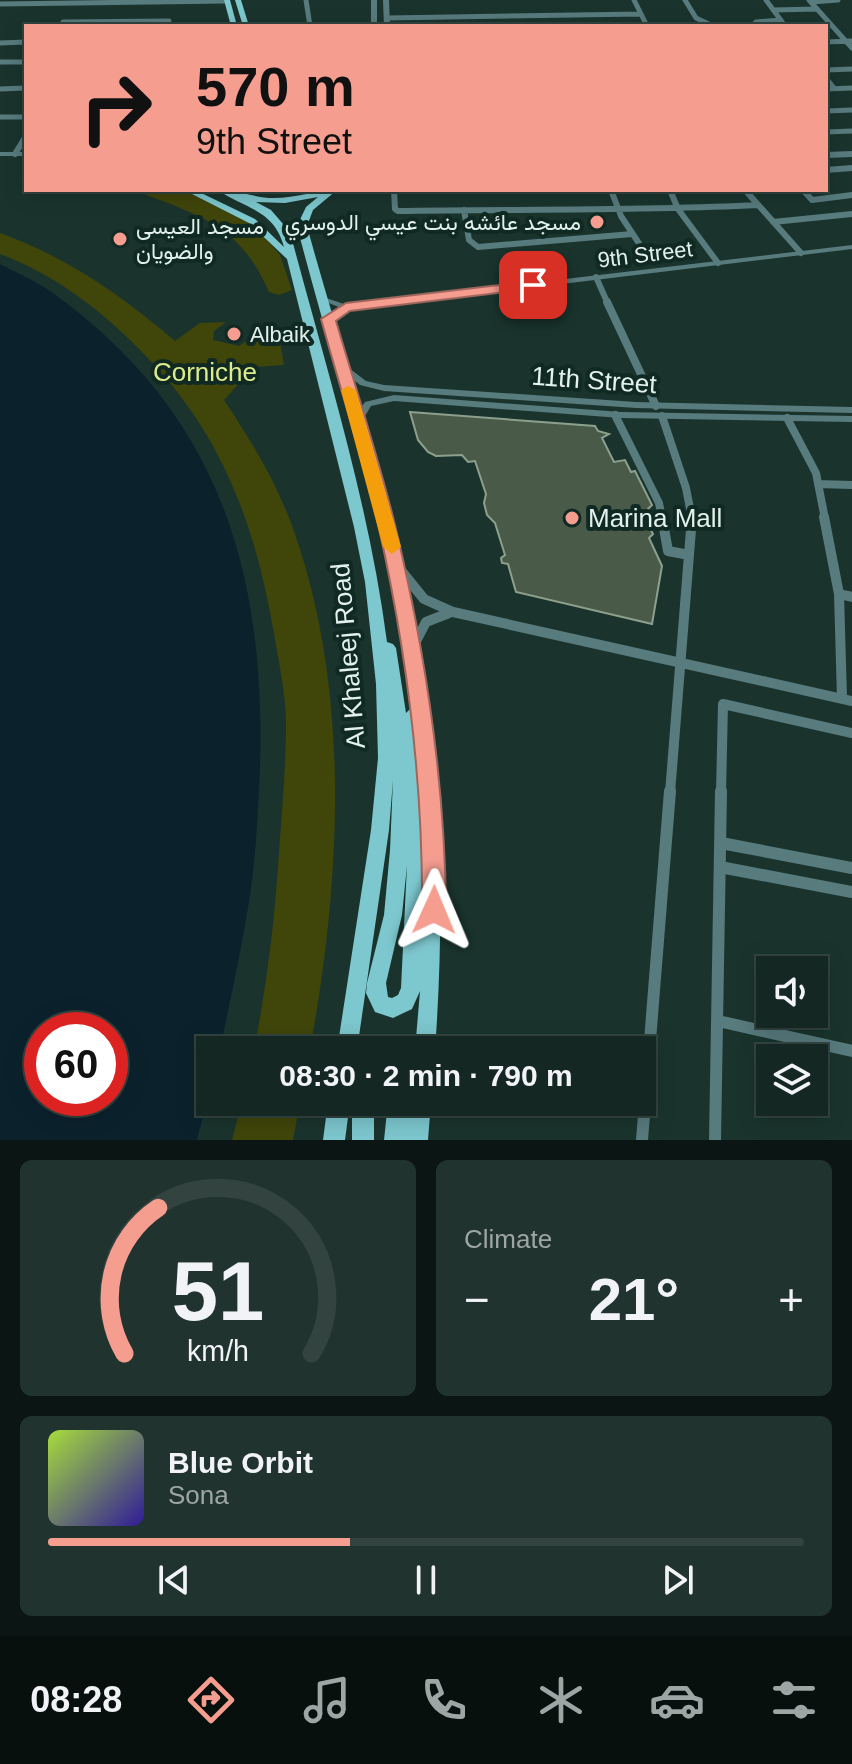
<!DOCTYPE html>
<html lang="en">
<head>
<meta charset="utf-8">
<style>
	:root { --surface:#142722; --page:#21332f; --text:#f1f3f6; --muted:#9da5a5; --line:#334440; --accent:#f59d8f }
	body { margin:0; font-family:Helvetica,Vazirmatn,sans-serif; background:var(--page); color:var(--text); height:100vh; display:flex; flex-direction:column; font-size:30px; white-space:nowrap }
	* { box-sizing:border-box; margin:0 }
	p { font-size:26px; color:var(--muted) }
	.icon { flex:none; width:44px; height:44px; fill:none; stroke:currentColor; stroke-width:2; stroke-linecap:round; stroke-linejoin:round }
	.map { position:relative; height:1140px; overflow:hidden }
	.details { display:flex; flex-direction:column; gap:20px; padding:20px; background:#0b1513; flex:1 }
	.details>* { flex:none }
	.banner { position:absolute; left:24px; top:24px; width:804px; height:168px; border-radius:0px; box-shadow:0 4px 20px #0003,0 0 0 2px var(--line); background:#f59d8f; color:#111; overflow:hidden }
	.controls { position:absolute; left:756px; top:956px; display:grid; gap:16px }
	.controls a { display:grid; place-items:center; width:72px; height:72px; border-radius:0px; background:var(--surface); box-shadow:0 4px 20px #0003,0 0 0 2px var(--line); font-size:40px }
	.speed { position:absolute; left:24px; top:1012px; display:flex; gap:16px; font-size:40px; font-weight:700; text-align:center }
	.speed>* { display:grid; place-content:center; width:104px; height:104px; border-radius:50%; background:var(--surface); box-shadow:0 4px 20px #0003,0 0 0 2px var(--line); line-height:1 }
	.speed .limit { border:12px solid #d22; background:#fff; color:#111 }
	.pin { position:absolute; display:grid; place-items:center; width:68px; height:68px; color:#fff; margin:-34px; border-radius:16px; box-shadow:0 4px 12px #0006 }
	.me { position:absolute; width:88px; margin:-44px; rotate:1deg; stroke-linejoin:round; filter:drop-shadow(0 0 6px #0008) }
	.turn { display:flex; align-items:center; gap:28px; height:168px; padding:0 40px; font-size:36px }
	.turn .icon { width:104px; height:104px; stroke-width:2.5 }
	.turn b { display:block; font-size:56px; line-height:68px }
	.big { font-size:60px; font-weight:600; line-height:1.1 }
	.details .card { flex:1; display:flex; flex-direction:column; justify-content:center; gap:12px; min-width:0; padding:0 28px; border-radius:12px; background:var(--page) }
	.details .dial { align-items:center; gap:0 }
	.dial svg { height:208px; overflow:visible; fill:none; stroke:var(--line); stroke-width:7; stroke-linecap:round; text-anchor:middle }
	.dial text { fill:var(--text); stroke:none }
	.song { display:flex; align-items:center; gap:24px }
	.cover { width:96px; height:96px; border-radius:12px; background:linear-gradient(135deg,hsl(80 70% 55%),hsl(250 70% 35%)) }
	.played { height:8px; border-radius:4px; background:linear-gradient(90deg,var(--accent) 40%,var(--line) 40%) }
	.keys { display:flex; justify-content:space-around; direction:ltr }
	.heat { display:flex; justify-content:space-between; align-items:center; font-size:44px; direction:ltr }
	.details .tiles { flex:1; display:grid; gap:20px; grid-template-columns:1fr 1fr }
	.card:last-child { grid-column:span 2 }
	.trip { position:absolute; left:196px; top:1036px; width:460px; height:80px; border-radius:0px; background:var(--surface); box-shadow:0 4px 20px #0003,0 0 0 2px var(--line); font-weight:600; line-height:80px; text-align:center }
	.tab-bar { display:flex; height:128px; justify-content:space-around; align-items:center; background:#08100e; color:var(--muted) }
	.tab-bar .icon { width:56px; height:56px }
	.tab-bar .active { color:var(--accent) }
	.tab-bar b { font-size:36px; color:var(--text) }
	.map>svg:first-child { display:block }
</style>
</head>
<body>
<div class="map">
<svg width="852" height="1140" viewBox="0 0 852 1140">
	<rect width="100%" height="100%" fill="#1a342d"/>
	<path fill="#40460a" d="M134,190H181L224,208L256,227L280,255L292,290L279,295L269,292C239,223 199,216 134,190Z
		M0,233C67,257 121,295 175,341L200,323L226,322L214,331L213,340L239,346L251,338L261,326H277L284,365L254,367L224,400C250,439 274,478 291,523C352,689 341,879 310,1050H254C267,984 275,919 279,852C282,809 286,767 286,724C286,695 279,663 274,634C255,523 221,430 139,349C100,309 52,273 0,254Z
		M242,1102H300L293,1140H232Z"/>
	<path fill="#0b222d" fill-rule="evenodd" d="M0,264C17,273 37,281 53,293C219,413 266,571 260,769C258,813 256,858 249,902C241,951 230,1001 220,1050H210V1090L197,1140H0ZM42,1030H110V1098H42Z"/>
	<path fill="#495a49" stroke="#8da08d" stroke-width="2" d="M410,412L595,426L598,431L609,434L602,438L614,462L625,460L631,472L635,471L652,505L648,509L654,522L647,523L653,534L649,538L662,566L652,624L516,592L508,564L502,563L501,558L505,555L495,523L487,515L484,503L486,494L475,461L468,462L462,455L436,456L428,452L418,440Z"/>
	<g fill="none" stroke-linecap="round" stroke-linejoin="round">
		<path stroke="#587b7e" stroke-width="5" d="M306,0L310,26
			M634,0L647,26
			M685,0L696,18L713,26
			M766,0L785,26
			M809,0L852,48
			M811,2L838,0
			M0,4L227,1
			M773,10L817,9
			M387,18L641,14
			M63,22L169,21
			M752,26L756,22L781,20
			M826,42L851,41
			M0,43L26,42
			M0,62H26
			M826,70L852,69
			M826,78L834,88
			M0,89L26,88
			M826,89L852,88
			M826,111L852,110
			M0,117H26
			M826,132L852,131"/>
		<path stroke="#587b7e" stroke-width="6" d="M15,154L26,136
			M826,155L852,154
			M826,170L852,168
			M394,190L395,209L398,211C518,209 638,211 758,205
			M611,190L621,216L642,248
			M670,190L678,209L718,263
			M745,190L801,253
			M803,190L812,200L852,195
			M464,210L469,240L478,247L632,234
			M773,222L852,214
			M596,277L608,304"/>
		<path stroke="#587b7e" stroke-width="8" d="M607,302L656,406
			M615,415L659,503L662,519
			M662,416L686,488L692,519
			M787,418L816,473L825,519
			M818,484L852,485"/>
		<path stroke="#587b7e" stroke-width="10" d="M662,517L668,551L689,555
			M824,517L839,594L842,698
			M399,568L424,599L453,612L852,701
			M839,594L852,597
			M414,645L426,622L449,613
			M670,793L692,517
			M721,793L723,704L852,733"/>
		<path stroke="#587b7e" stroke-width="12" d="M721,843L852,868
			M720,867L852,892
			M718,1021L852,1051
			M642,1140L670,791
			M715,1140L721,791"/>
		<path fill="#587b7e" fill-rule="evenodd" d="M371,0H377V26H371Z
			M383,0H389L390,26H384Z
			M0,152H26V156H0Z
			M852,245V249L346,310L319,299L323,297L347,305Z
			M341,362L366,381L384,385L636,402L852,407V413L636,408L384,391L360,385L338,367V363Z
			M394,395L621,412L852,416V422L621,418L394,401L371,406L365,416L361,427H355L353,425L355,416L365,402Z"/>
		<path fill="#7dc7ce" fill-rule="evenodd" d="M224,0H230L237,26H231Z
			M235,0H241L249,26H243Z
			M184,190H195L255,219L284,247C274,209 245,209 218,190C237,190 255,198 274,198C296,198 317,190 337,190L313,210L307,226C337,337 375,446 401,557C440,719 447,885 435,1050H415L420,991L412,1009L393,1018L375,1012L366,993L367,983L384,915L390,850L393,780L389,830L357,1050H337L371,830L378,758L376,684L365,582L354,527L287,259L249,223ZM318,197L306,207L297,226C338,386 394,542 412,707L406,713L396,648L393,644L387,642C369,503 326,368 290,232L271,210L256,202L285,203ZM407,865L401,988L398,995L392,998L388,997L386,983L402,915Z
			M328,1102H350L345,1140H323Z
			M352,1102H374V1140H352Z
			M388,1102H431L428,1140H406L409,1103L406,1140H384Z"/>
	</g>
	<path fill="#f59d8f" stroke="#9f665d" stroke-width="2" d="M533,281L538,282V288L350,311L336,321C356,389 378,456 395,525C425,650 445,781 446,910L442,918L434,922L425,918L422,910C423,783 406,648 378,524C362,456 340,388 321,319L346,303Z"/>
	<path fill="#f59e0b" d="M348,386L356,390L401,547L392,554L383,547L341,390Z"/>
	<g fill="#f59d8f" stroke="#102a23" stroke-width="3">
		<circle cx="597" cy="222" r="8"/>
		<circle cx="120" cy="239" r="8"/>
		<circle cx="234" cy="334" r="8"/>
		<circle cx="572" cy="518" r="8"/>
	</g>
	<g text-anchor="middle" stroke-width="8" stroke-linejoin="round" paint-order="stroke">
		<g font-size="22" fill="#e2f1eb" stroke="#102a23" text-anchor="start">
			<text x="581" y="230" text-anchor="end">مسجد عائشه بنت عيسي الدوسري</text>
			<text x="136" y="234">مسجد العيسى<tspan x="136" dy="25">والضويان</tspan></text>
			<text x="250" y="342">Albaik</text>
		</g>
		<g font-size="22" fill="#e2f1eb" stroke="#102a23">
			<text transform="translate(645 254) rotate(-7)" y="8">9th Street</text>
		</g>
		<g font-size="26" fill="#ddeb8d" stroke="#102a23">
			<text x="205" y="381">Corniche</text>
		</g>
		<g font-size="26" fill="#e2f1eb" stroke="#102a23">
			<text transform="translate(594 380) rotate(4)" y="9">11th Street</text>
			<text transform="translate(348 656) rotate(-95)" y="9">Al Khaleej Road</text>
		</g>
		<g font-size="26" fill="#e2f1eb" stroke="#102a23" text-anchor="start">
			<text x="588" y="527">Marina Mall</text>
		</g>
	</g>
</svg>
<div class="controls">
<a><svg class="icon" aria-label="sound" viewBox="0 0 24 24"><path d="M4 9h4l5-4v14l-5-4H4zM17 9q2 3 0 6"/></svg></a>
<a><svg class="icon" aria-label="layers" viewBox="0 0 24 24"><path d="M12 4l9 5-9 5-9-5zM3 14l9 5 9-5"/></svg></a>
</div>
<div class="speed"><div class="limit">60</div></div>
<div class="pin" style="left:533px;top:285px;background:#d93025"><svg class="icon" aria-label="arrive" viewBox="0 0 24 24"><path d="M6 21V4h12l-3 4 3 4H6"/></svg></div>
<svg class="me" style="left:434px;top:910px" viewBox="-20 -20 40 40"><path d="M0-17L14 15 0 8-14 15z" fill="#f59d8f" stroke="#fff" stroke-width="4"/></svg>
<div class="trip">08:30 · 2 min · 790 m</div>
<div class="banner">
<div class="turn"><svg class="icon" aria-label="right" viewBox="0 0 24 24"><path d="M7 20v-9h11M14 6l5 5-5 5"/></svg><div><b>570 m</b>9th Street</div></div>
</div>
</div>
<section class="details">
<div class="tiles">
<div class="card dial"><svg viewBox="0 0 100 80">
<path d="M14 69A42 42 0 1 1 86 69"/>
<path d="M14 69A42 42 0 0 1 27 13" stroke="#f59d8f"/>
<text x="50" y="56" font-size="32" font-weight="700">51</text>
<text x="50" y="72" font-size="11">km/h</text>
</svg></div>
<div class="card"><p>Climate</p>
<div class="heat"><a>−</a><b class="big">21°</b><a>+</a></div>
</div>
<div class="card">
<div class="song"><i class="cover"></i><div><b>Blue Orbit</b><p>Sona</p></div></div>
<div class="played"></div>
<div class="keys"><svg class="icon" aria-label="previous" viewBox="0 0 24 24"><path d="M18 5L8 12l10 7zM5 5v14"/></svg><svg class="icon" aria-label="pause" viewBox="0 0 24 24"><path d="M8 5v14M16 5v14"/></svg><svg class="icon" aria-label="next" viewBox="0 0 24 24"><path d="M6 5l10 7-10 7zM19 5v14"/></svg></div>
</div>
</div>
</section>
<nav class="tab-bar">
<b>08:28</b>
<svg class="icon active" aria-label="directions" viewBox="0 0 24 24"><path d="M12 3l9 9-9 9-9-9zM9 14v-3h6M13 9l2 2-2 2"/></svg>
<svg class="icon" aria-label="music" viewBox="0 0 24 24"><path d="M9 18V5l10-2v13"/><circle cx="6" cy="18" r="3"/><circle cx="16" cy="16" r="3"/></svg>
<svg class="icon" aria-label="phone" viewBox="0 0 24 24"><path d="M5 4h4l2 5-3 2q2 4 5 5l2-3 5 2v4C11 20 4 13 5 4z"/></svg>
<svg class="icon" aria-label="climate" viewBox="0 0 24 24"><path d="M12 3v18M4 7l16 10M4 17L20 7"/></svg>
<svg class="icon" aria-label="car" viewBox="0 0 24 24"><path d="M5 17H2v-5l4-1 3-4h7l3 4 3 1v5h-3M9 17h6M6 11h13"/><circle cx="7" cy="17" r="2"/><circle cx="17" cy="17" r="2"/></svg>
<svg class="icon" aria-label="filters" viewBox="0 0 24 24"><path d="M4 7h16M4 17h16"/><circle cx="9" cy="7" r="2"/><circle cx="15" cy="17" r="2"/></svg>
</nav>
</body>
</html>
